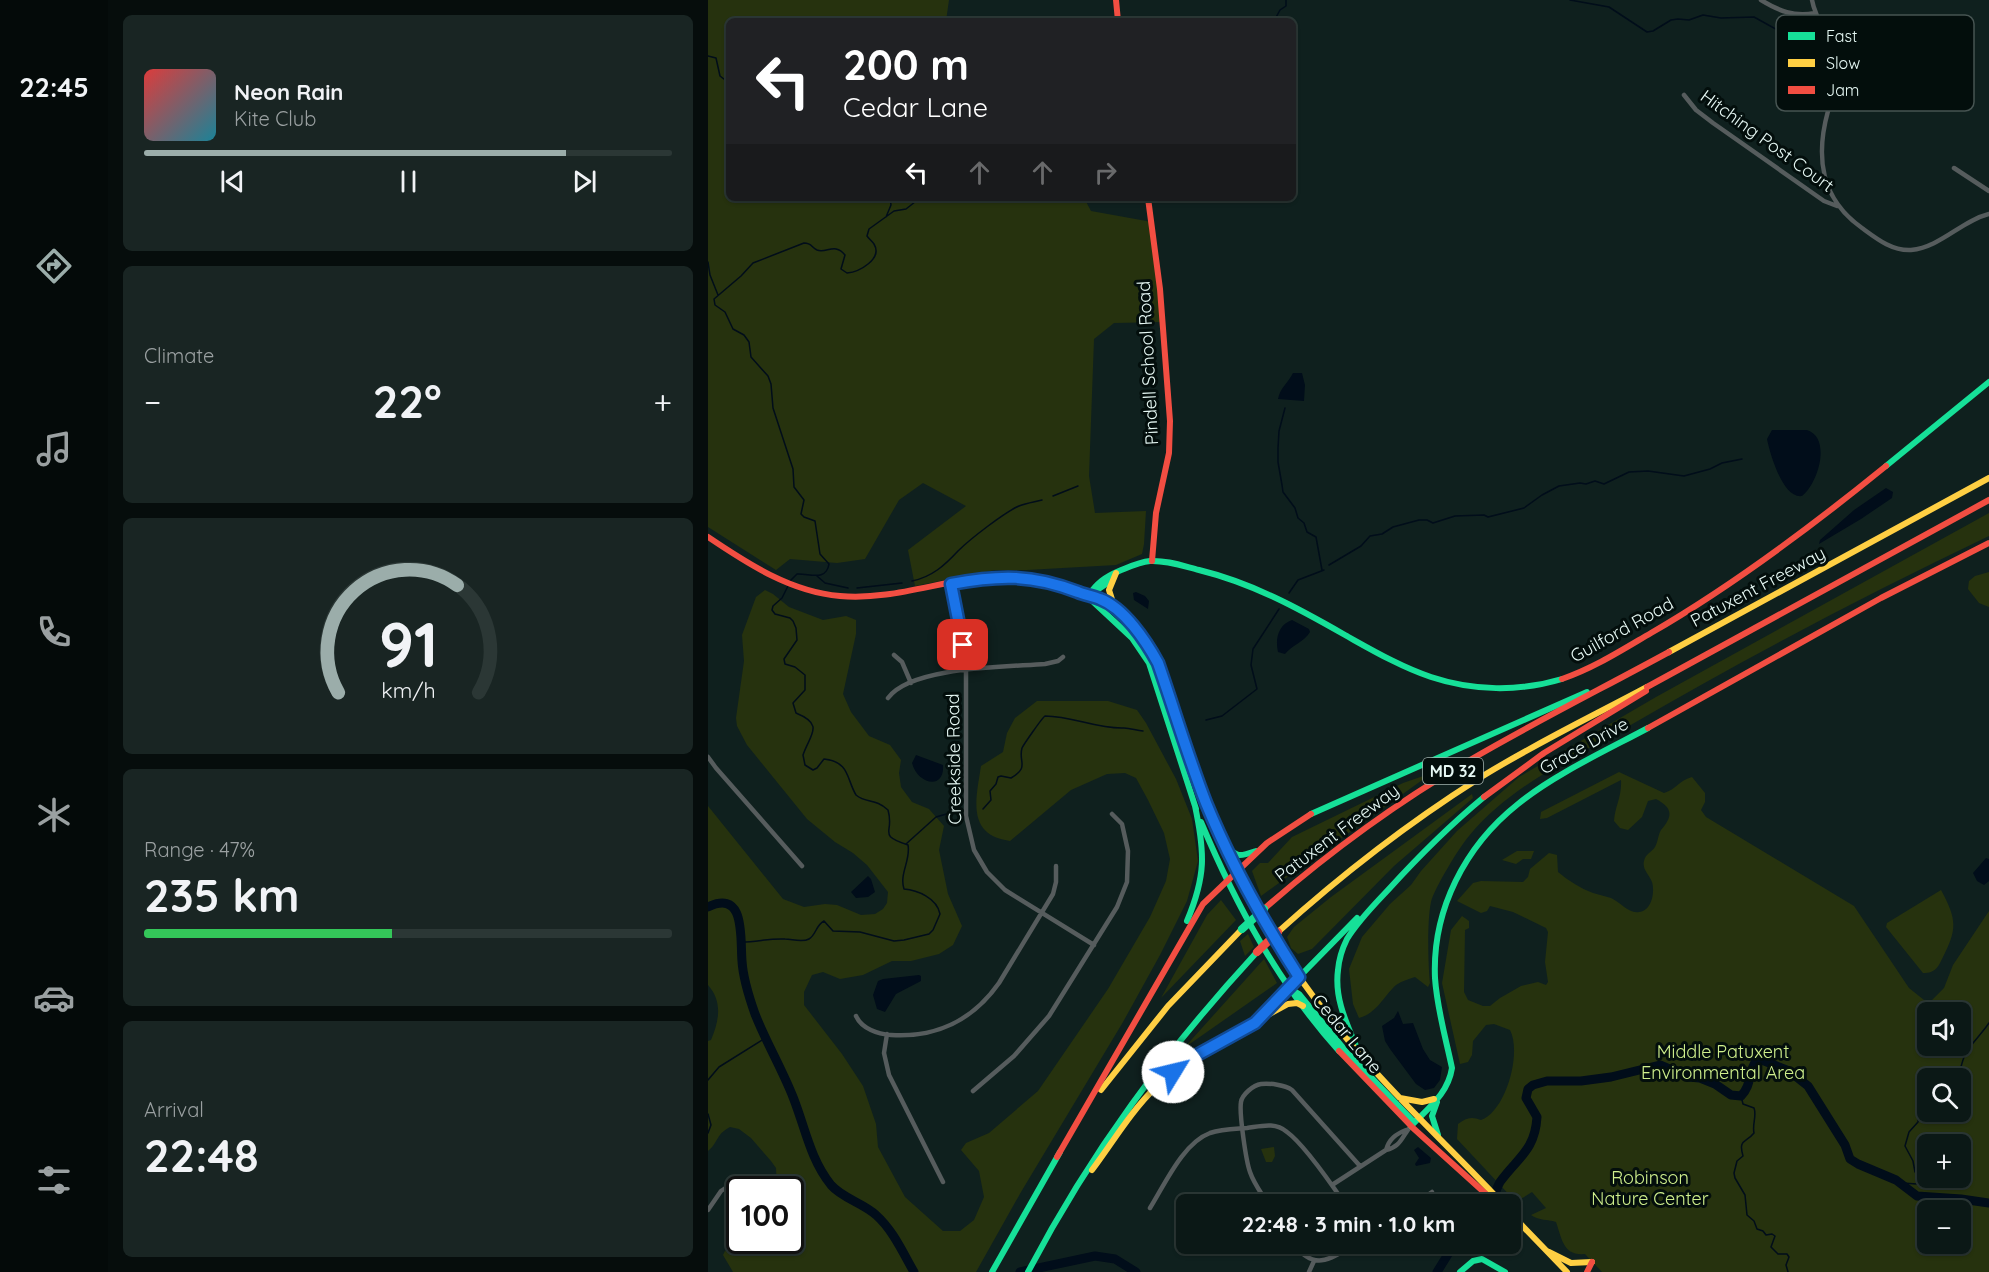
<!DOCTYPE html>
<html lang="en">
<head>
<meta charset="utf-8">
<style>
	:root { --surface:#0b1816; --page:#192523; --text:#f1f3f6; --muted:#9aa0a1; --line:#2b3735; --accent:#9badaa }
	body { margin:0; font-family:Quicksand,sans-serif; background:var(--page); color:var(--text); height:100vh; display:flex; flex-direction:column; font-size:22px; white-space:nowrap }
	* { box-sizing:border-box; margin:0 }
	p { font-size:20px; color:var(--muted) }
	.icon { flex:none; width:33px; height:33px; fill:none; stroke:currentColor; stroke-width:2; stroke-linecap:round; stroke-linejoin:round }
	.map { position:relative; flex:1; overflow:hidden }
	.details { display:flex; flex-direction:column; gap:15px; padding:15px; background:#060d0c; width:600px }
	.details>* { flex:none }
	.hud { position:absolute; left:18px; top:18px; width:570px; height:183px; border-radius:9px; box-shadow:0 2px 4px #0004,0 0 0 2px var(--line); background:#202124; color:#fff; overflow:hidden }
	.tools { position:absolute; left:1209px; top:1002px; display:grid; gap:12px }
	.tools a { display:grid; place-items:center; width:54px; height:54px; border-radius:9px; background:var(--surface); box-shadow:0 2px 4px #0004,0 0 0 2px var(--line); font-size:30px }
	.speed { position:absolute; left:18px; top:1176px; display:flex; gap:12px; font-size:30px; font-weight:700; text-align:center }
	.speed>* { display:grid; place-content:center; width:78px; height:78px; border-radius:50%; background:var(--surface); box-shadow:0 2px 4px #0004,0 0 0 2px var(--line); line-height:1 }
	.speed .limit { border:3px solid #111; border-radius:9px; background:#fff; color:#111 }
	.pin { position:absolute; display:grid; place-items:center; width:51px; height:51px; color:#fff; margin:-26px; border-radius:12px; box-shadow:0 3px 9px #0006 }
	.me { position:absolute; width:66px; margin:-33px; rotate:54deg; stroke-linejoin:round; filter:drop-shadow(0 0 4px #0008) }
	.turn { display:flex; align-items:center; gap:21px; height:126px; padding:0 18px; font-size:27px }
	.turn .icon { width:78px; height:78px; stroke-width:2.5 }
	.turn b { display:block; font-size:42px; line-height:51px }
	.lanes { display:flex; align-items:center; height:57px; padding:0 18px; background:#0003; justify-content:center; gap:30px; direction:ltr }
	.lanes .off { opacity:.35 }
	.big { font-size:45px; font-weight:800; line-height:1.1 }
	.details .tile { flex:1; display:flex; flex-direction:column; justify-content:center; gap:9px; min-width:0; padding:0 21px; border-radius:9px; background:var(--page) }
	.details .dial { align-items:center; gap:0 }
	.dial svg { height:156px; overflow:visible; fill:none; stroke:var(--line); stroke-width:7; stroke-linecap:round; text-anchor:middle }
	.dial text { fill:var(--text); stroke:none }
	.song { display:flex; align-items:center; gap:18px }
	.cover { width:72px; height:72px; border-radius:9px; background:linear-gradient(135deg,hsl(0 70% 55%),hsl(190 70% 35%)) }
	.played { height:6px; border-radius:3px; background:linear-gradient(90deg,var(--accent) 80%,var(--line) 80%) }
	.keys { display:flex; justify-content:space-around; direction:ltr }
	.heat { display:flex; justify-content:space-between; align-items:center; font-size:33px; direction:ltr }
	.charge { height:9px; border-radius:4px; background:linear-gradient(90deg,#34c759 47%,var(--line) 0) }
	.trip { position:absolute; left:468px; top:1194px; width:345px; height:60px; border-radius:9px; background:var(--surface); box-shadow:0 2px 4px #0004,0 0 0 2px var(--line); font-weight:800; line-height:60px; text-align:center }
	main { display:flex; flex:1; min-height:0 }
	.menu { display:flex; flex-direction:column; width:108px; justify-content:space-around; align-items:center; background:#040a09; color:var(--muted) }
	.menu .icon { width:42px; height:42px }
	.menu .selected { color:var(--accent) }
	.menu b { font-size:27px; color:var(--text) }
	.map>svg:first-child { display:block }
</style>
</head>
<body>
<main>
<nav class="menu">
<b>22:45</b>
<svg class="icon selected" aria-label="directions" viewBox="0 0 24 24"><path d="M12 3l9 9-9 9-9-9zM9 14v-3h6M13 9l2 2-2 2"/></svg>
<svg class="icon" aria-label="music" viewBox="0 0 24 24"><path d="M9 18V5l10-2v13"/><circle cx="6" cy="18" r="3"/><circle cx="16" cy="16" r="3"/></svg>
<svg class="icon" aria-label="phone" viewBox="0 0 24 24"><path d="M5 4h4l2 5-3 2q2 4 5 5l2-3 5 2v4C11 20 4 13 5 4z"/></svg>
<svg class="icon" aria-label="climate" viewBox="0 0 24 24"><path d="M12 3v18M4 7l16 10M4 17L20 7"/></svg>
<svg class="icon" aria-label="car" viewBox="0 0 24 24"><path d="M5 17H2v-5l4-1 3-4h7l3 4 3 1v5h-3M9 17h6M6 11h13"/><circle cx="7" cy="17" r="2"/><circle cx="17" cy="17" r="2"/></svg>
<svg class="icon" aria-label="filters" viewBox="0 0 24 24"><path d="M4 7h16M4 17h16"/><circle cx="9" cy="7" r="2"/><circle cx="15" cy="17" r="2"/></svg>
</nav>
<section class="details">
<div class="tile">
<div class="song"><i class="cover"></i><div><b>Neon Rain</b><p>Kite Club</p></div></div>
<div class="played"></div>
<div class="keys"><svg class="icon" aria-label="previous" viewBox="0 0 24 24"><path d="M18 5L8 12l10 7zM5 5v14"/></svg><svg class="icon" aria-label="pause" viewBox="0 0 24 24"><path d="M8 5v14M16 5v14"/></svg><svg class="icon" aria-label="next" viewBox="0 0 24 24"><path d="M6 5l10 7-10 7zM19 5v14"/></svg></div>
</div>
<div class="tile"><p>Climate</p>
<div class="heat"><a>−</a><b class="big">22°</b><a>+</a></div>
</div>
<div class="tile dial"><svg viewBox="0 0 100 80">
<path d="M14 69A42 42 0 1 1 86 69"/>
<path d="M14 69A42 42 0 0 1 75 14" stroke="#9badaa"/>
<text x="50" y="56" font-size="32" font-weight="700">91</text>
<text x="50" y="72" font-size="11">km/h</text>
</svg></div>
<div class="tile"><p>Range · 47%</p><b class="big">235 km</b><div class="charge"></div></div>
<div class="tile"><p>Arrival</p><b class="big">22:48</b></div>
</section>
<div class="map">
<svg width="1281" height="1272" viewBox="0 0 1281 1272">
	<rect width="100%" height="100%" fill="#0f201e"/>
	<path fill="#26320e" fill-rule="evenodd" d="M0,0H241L238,21H21V198H376L383,211L444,222L455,322L406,323L386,339L381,476L387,513L438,511L436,544L434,554L408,565L319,570H287L207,586L200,550L258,506L215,483L191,500L157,559L129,563L82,559L68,570L0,527Z
		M1281,513V536C1159,594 1038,658 921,726C865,758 803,785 761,836C752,846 726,889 723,902C719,921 720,965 722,983L720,987L707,977C701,979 694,981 688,985C675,997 669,1013 651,1018L645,1004L641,969L654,937L682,904L703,885L713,871L749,831L811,777L948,697Z
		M1281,572V607L1271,603L1260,589L1261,581L1267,576Z
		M57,590L65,594L81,607L115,620L138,616L148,620V634L135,694L143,712L161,736L182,745L193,760L191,773L193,787L204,802L221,809L236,826L231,850L240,894L254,926L245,945L231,954L203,961H184L155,975L132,979L115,972L104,975L96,992V1005L134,1054L155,1086L168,1124L170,1147L197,1197L235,1231H252L266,1220L276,1197L271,1171L253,1150L258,1143L281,1133L330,1091L400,989L442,917L458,881L462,859L456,833L440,800L428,778L417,773L399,774L363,790L302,841C258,835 268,799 273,766L295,752L299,733L307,718L329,701H400L429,710L438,723L468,779L484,819L490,861L479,901L452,955L415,1022L313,1192L268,1272H25L15,1255L17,1251L28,1253L42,1241L82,1240V1190L69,1189L68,1168L63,1161L43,1138L31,1129L22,1127C7,1135 11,1142 0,1151V1041L3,1040C11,1021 15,1002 0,985V806L75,899L96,907L117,904L129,905L153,915L167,914L175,909L179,903L180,892L159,865L145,853L127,842L99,819L39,745L29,726L28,718L36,661L34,635L48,597Z
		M911,772L956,793C967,790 972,780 984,777L997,793V802L993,810L998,817L1146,906L1201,988L1216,1000H1224L1236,988L1245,965L1281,911V1272H894L877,1254C855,1256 854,1239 848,1222C839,1219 832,1221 823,1215L838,1208L824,1192L808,1202L749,1139L750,1124C758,1118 763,1116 773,1120C798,1111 814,1053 802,1030L786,1024L778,1025L765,1041L764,1055L760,1062L752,1064L734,983L743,930L754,916L761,921V928L757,930L756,992L760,1000L775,1006H782L792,998L813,986L830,982L838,985L840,982L837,962L840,932L838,928L805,912L782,906L779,911L773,913L749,901L765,883L773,881L815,882L820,877L822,869L841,853L849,855L850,872C861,881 872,888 885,893C891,895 897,896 903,898C912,902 921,914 931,912C944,911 947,892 944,882C941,874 934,870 936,861C938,853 943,853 947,847C950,842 950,835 953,830C965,816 965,808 948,799L940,801L934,817L920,830L912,828L906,821C907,806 914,797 913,780L839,818L832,819L833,812ZM1220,1012H1252V1046H1220ZM1220,1078H1252V1112H1220ZM1220,1144H1252V1178H1220ZM1220,1210H1252V1244H1220Z
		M724,773L553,896L544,871L552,863H560L584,837L695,783Z
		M764,794L765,798L686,866L604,949L590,954L583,948L579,937L586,927L623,897Z
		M809,851H826L823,859H815L808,864L794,860Z
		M1233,890C1248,918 1250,928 1235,957C1230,967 1228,973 1215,973L1178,927L1179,923Z
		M513,900L528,920L453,998L499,915Z
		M540,934L546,947L537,956L532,941Z
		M556,959L569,983L476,1048Z
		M566,1147L567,1156L564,1162H558L553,1149Z"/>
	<path fill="#010d1a" d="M585,373H594L597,385L596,401L570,399C572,388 580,383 585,373Z
		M1064,430H1099C1124,438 1110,484 1094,496C1075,499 1062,454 1059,439Z
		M1178,488L1185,492L1184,498L1153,519L1111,544L1112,540L1146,510Z
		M428,592L437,596L441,601L440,609L426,600L425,593Z
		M584,620L601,629L602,632C596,642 584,645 577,654L570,652C567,639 570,625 584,620Z
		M208,755L235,765C237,791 209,784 204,763Z
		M1278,858L1281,859V881L1276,885L1269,881L1265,873Z
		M160,876L163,879L167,892L160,897L148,898L143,892Z
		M211,975L213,976V981L188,994L177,1012L169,1009L165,995L170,981L175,979Z
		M690,1011L695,1024L705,1023L715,1049L722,1060L734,1067L732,1080L726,1088L717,1090L708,1084L682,1049L677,1041L674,1026L686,1018Z
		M710,1147L723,1158L722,1163L708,1166L707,1164L711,1158L706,1150Z"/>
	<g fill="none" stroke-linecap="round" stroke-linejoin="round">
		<path stroke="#010d1a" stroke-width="1.5" d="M862,0L901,7L939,32L945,31L963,20L970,19L981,20L995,15L1013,18L1046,17L1073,32L1082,43L1102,57L1122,63
			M566,21L572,10L578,6V0
			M0,56L8,58L12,76L21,83
			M1140,71L1166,78L1182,90L1219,104
			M178,217L183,205L182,198
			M0,262L2,275L10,295
			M577,408L571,431L570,448V462L574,485L575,492L587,508L590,518L596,523L599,532L608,537L614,570
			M345,496L370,486
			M621,565L653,546L662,536L674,534L685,527L711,520H719L725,523L747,516L776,515L780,517L816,508L834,495L851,486L872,483L878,484L887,481L896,484L921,472L940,471L976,476L1002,469L1014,463L1034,459
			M109,576L117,583L140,588
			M82,581L89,574C101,573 118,582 121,564L112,554L107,521L96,517L93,514L96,500L86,487L85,469L65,408L63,384L60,376L43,357L41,342L36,335L25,329L17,312L7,305L6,299L33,276L45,263L96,243C104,243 103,247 109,250C118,254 127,242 137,255L133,269L139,273C151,272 175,259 166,244C164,241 161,239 159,236L161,229L186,211L198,209L212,198
			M204,581C224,577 237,565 250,551C262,539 297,512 311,506C318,503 326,502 334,500
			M149,588L194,583
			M581,593L590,580L616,570
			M498,720L514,716L549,689L543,665L545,649L571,609
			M275,809L283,800L282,791L288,784L290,777L293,776L303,778C322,767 310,762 314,748C316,744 334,718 337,716C365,716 388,729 416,728C423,728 429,731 435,731
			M198,844L228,817L242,813
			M34,942C49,942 62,938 77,939C84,939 94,943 101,939C108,935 108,925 116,921L125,931L152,932L186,941L196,940L221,934L225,930L232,914C229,898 209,890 196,889C191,874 203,860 200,845C168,834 187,834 180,810C167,798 159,804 148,795C138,778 142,762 116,759L109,768L105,770L97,765L95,755C102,734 117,725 88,713L85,703L97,690V675L87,667L77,664L76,659L89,640L88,628L85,621L82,618L67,614L64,610L65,606L74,598L80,586
			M1249,1078C1253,1071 1253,1063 1257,1055C1263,1043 1273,1035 1281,1023
			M0,1080L11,1067L59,1037
			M1033,1096L1035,1104L1046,1108C1049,1116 1044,1124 1046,1133C1038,1143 1030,1139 1035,1156L1029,1161L1026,1173L1027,1178L1037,1195L1039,1215L1046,1221L1049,1229L1055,1231L1058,1235L1064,1234L1067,1236L1063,1247L1070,1254H1079L1081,1257L1078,1265L1080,1272
			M0,1114L3,1125L0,1133
			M1194,1183L1209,1184L1213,1180L1212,1176L1207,1172L1205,1161L1197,1146L1201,1132L1210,1122L1211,1111L1214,1108H1220
			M962,1192L969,1198
			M1279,1203L1281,1205"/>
		<path stroke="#010d1a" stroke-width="9" d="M0,907C38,889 32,938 34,961C35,978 41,997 47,1014C58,1042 74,1069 85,1097C97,1127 102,1159 123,1185C134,1198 155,1203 168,1215C185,1230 195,1253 206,1272
			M783,1204C786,1197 788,1189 792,1182C809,1158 827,1151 829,1117L818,1098L820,1089L825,1085L839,1081H873L903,1077L952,1065L980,1077L992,1078L1007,1084L1023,1095L1033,1096C1044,1085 1040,1072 1048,1061L1054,1060L1081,1071L1100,1086L1137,1145L1142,1159L1150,1164L1188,1180L1209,1196L1253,1199L1281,1203
			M312,1272L387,1256L407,1259L428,1272
			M729,1272L742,1251L752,1244"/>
		<path stroke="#565c5d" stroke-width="4.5" d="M1053,0C1071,11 1086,17 1107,13
			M1104,0C1108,24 1128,43 1131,67C1132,82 1125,98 1120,111C1107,158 1113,199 1154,228C1169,239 1184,251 1203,250C1233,247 1253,221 1281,214
			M976,95L988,110L1005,123L1116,201L1129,206
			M1246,168L1281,191
			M243,584L258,670V816L266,850L279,872L297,890L386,945
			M186,655L194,662L203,683
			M180,698C203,666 301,667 337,664L350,661L355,657
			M0,757L8,768L94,866
			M148,1016C154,1029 170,1034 183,1035C228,1038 265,1020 291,983L345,894L348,882V866
			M179,1034L176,1053L181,1075L235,1182
			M265,1091L306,1056L341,1016L409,907L419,882L420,851L414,824L404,814
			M678,1150C681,1139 688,1134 698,1130
			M624,1185L678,1150C693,1147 694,1136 703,1126
			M560,1204C554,1194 546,1184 542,1172C538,1161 531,1113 533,1102C534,1095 545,1085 553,1084C562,1083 577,1085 584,1090L652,1166
			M707,1204L724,1192
			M442,1208C457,1184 475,1143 502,1133C514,1129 527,1129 539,1128C554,1126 567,1122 579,1132C597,1145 624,1185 637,1204
			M0,1210L13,1191L25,1183
			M586,1244C606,1272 623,1259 647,1244
			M601,1272L606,1261"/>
		<path stroke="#16e098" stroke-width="6" d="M1178,466L1281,382
			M380,596C389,583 397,577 411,571C421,567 431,562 442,561C458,560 475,566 491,570C544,583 590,608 637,635C664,650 693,667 723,677C765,691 811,692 854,679
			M380,596L404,580
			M380,597L424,638L441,663L488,809
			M408,610C461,650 470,728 492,787C509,831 529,875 552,917
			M603,814L879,692
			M493,822C528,905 570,983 631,1051
			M517,844C529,858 531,857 548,851
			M479,921C498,876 497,853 487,806
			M581,988L591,994L636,1049L706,1122
			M550,1019L649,918
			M651,1053C640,1026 626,1000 630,970C631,959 634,949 639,939C650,921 666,905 680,890C710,857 742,825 776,797
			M729,1102L724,1116L730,1135
			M703,1126C720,1108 740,1094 744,1068C738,1039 729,1009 727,978C724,910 757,846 810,804C845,775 899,750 940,728
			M284,1272L352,1152
			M320,1272C383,1152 457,1052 549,952
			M752,1272L765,1261L774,1259L797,1272"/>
		<path stroke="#ffcf43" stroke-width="6" d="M407,609L401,590L408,573
			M961,652L1281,478
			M552,917C584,971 622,1021 664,1068C706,1115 752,1158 795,1204
			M570,932C632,876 699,824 770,779C824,745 883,717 939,687
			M393,1090L460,1006L534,929
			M692,1098L714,1102L726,1099
			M384,1170C405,1142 423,1111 448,1087C486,1051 535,1029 580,1004L589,1003L595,1006
			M802,1213L859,1272
			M841,1252L863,1263L884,1262"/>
		<path stroke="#f24e42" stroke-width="6" d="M408,0L410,21
			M440,198L452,289L462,421L461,453L448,513L444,561
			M0,537C40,564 83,592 132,596C188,601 240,577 296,576C318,576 341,582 363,590C381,596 392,598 408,610
			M854,679C886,668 914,650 943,633C1026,585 1103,527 1178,466
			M939,687L1281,500
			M940,728L1173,598L1281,543
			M776,797L836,753L938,691
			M556,909C620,853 688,803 762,760C827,722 895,688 961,652
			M631,1051L705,1128L789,1204
			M349,1157L495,904L559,843L603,814
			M879,1272L884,1262"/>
		<path stroke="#16e098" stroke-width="8" d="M534,929L556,909"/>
		<path stroke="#f24e42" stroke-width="8" d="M549,952L570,932"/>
	</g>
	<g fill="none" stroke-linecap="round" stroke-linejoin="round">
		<g stroke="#114b97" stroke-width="15">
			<path id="route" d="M255,645L243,584C291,575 324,574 370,592C377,595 385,596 392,599C416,608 438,641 450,663C466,709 480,757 498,803C523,864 555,921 591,977L547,1023L489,1055L465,1072"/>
		</g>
		<use href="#route" stroke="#1a73e8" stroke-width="10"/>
	</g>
	<g text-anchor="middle" stroke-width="6" stroke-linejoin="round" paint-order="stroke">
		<rect fill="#030e0c" stroke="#a3b2af" stroke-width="1.5" x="715" y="758" width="60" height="26" rx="4.5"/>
		<g font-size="16" font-weight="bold" fill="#e7f9f5">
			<text x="745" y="777">MD 32</text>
		</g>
		<g font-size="18" fill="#e7f9f5" stroke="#030e0c">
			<text transform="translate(1059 141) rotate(36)" y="6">Hitching Post Court</text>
			<text transform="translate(440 363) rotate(-93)" y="6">Pindell School Road</text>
			<text transform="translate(1050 587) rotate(-28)" y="6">Patuxent Freeway</text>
			<text transform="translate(914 630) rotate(-29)" y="6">Guilford Road</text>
			<text transform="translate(876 746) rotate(-29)" y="6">Grace Drive</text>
			<text transform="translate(246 759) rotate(-91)" y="6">Creekside Road</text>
			<text transform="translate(629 833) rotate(-37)" y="6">Patuxent Freeway</text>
			<text transform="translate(639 1034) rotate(50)" y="6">Cedar Lane</text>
		</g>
		<g font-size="18" fill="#cfef8c" stroke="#030e0c">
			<text x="1015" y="1058">Middle Patuxent<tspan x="1015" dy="21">Environmental Area</tspan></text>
			<text x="942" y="1184">Robinson<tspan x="942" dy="21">Nature Center</tspan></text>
		</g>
	</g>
	<rect x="1068" y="15" width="198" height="96" rx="9" fill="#030e0c" stroke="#475452" stroke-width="1.5"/>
	<rect x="1080" y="32" width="27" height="8" fill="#16e098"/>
	<rect x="1080" y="59" width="27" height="8" fill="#ffcf43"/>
	<rect x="1080" y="86" width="27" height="8" fill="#f24e42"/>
	<g font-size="16" fill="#e7f9f5">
		<text x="1118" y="42">Fast</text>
		<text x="1118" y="69">Slow</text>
		<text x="1118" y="96">Jam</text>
	</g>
</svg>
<div class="tools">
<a><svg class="icon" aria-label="sound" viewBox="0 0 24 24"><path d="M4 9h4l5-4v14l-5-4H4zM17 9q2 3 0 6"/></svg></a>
<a><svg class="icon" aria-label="search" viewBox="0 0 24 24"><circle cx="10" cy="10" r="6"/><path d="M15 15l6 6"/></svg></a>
<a>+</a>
<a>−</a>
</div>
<div class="speed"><div class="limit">100</div></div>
<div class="pin" style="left:255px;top:645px;background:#d93025"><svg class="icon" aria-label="arrive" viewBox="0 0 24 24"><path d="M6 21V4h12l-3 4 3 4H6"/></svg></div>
<svg class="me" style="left:465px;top:1072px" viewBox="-20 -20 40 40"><circle r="19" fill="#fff"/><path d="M0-13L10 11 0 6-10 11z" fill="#1a73e8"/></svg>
<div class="trip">22:48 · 3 min · 1.0 km</div>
<div class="hud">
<div class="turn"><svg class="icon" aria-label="left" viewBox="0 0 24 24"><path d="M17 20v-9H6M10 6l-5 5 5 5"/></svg><div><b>200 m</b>Cedar Lane</div></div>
<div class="lanes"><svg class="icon" aria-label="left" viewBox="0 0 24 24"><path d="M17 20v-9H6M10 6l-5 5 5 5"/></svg><svg class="icon off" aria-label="ahead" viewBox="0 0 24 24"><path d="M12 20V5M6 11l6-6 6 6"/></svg><svg class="icon off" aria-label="ahead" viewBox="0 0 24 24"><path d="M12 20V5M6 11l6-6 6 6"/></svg><svg class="icon off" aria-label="right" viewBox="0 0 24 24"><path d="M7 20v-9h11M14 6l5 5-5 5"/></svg></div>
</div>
</div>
</main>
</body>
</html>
